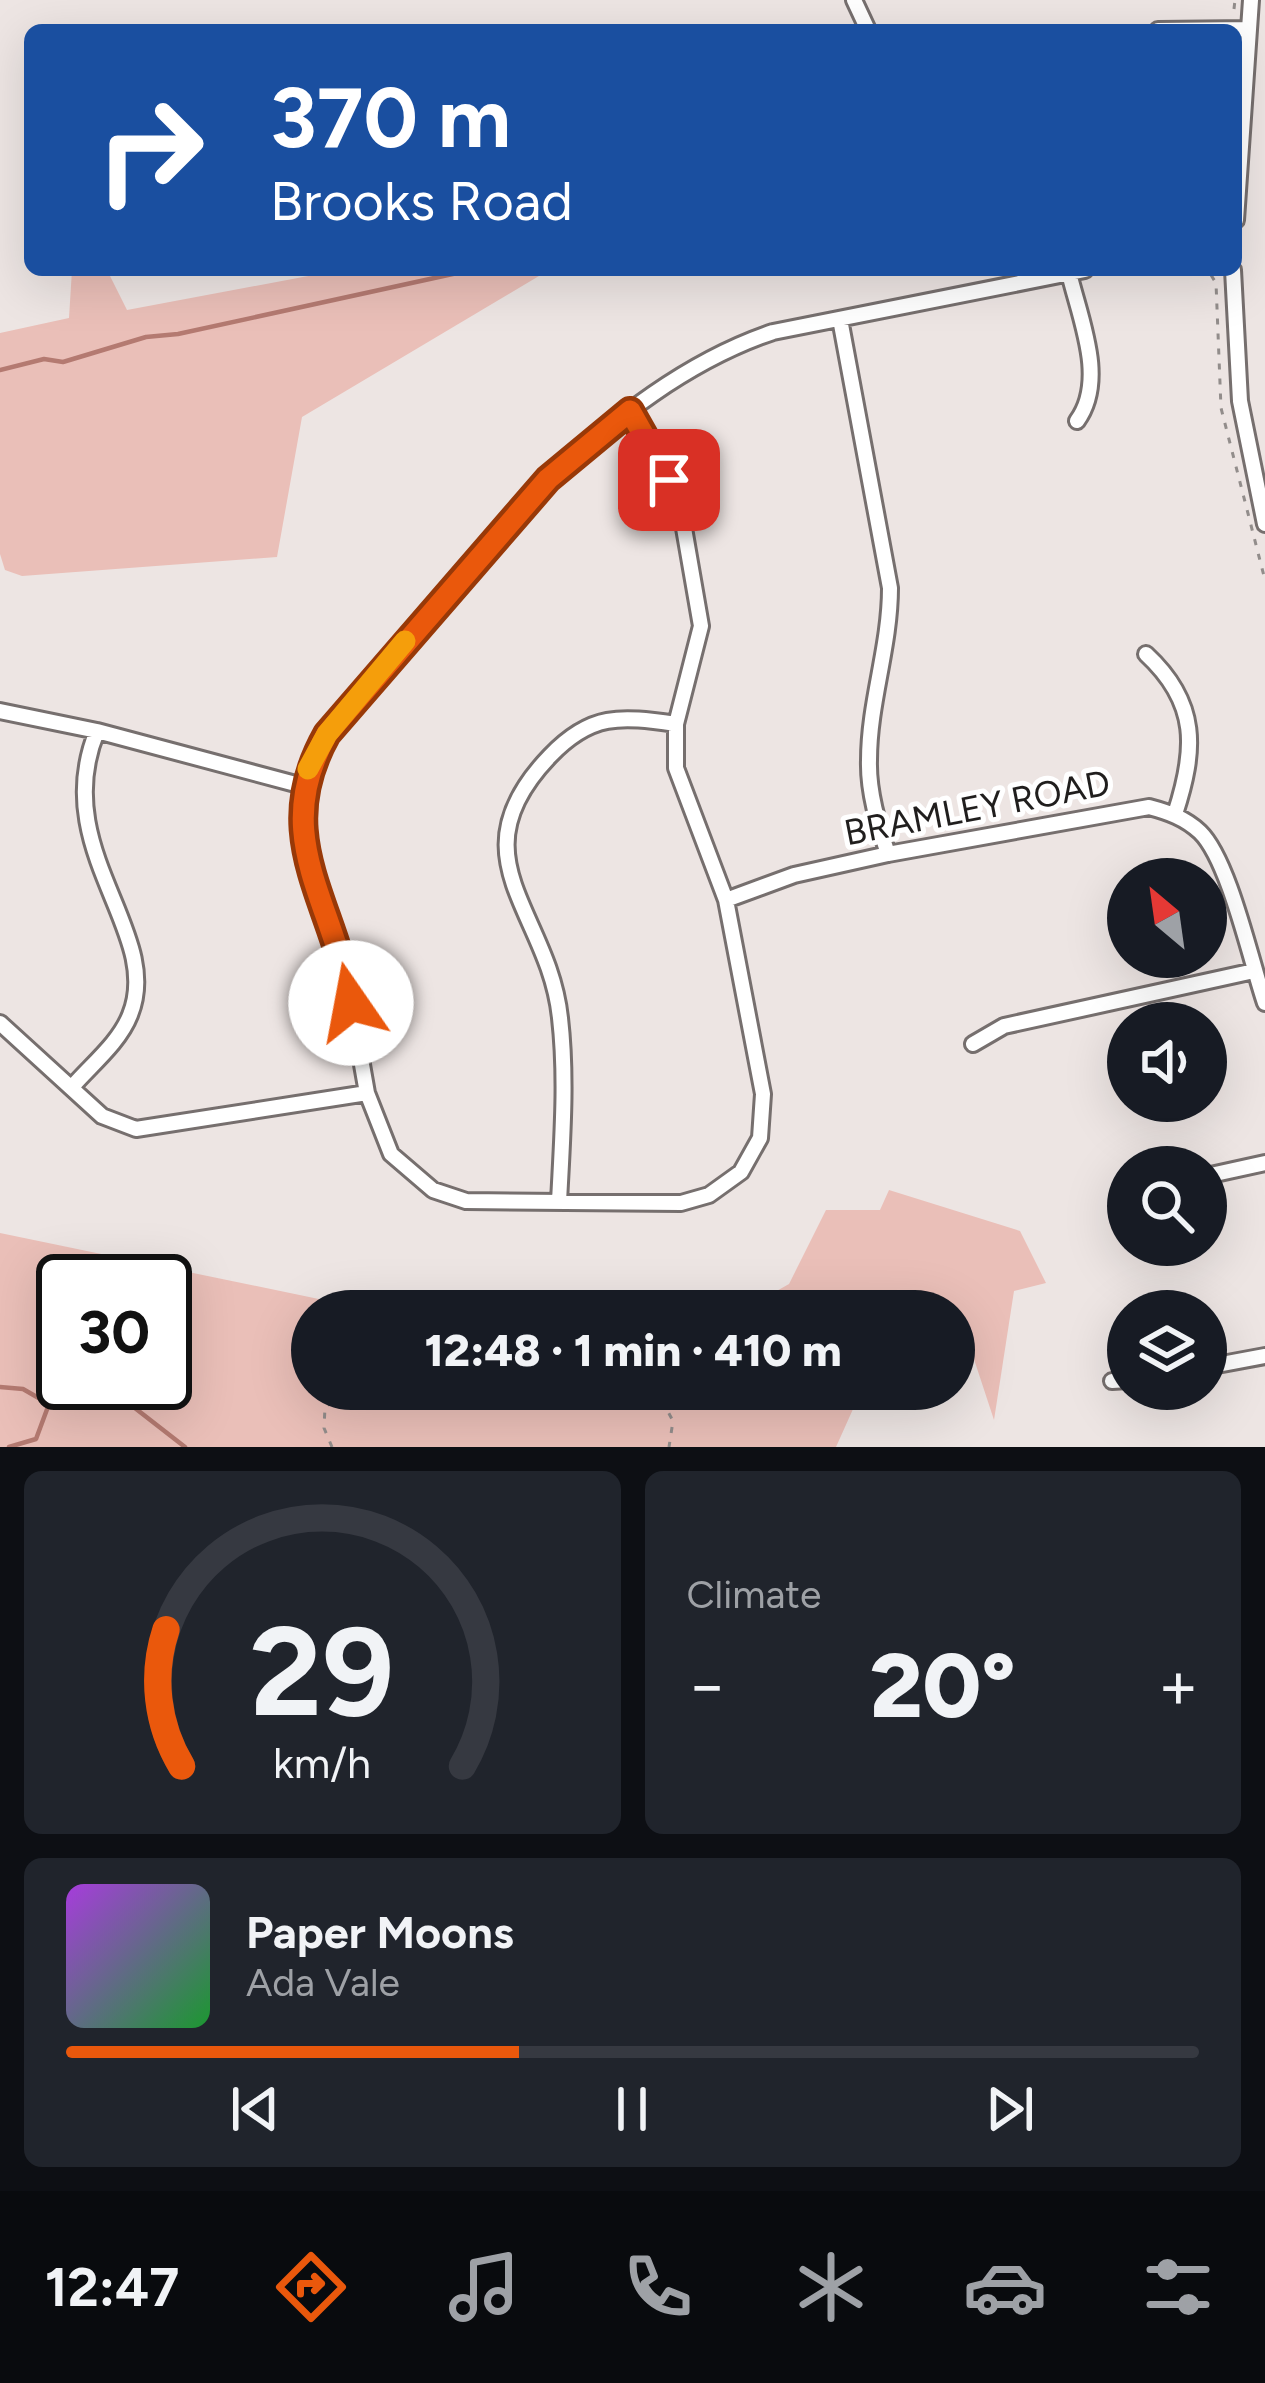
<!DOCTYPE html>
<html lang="en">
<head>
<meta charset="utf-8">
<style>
	:root { --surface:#171b24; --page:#20242c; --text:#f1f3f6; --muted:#9ea1a6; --line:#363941; --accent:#ea580c }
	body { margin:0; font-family:Figtree,sans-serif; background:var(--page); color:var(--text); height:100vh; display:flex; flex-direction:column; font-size:45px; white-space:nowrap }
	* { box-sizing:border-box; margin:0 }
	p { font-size:39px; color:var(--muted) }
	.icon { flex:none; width:66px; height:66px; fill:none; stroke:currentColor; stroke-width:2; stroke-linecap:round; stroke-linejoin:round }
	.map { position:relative; height:1447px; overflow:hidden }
	.details { display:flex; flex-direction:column; gap:24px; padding:24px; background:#0d0f14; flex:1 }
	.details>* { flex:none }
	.banner { position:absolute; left:24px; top:24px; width:1218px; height:252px; border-radius:18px; box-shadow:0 12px 48px #0002; background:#1a4fa0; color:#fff; overflow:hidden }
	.needle { width:78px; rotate:331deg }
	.tools { position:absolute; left:1107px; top:858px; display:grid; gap:24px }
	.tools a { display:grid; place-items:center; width:120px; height:120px; border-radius:50%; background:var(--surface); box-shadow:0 12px 48px #0002; font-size:60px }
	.speed { position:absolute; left:36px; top:1254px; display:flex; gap:24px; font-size:60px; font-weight:700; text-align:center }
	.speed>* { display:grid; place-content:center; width:156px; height:156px; border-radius:50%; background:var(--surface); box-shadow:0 12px 48px #0002; line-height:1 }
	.speed .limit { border:6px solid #111; border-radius:18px; background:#fff; color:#111 }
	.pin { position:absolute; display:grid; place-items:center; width:102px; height:102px; color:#fff; margin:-51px; border-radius:24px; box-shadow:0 6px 18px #0006 }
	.me { position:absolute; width:132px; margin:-66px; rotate:348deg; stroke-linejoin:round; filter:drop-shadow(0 0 9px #0008) }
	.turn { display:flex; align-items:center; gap:42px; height:252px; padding:0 48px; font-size:54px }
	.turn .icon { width:156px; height:156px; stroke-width:2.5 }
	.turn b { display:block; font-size:84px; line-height:102px }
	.big { font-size:90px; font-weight:800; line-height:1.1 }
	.details .card { flex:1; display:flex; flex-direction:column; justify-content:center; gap:18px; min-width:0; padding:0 42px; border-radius:18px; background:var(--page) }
	.details .dial { align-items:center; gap:0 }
	.dial svg { height:312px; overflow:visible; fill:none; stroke:var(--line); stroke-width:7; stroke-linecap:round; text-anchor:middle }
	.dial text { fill:var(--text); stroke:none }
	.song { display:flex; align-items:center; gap:36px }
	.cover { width:144px; height:144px; border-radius:18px; background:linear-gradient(135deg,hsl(280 70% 55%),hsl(130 70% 35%)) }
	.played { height:12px; border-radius:6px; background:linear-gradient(90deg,var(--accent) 40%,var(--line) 40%) }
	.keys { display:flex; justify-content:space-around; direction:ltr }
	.heat { display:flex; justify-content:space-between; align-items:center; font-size:66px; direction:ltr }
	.details .tiles { flex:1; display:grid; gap:24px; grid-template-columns:1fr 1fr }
	.card:last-child { grid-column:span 2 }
	.trip { position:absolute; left:291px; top:1290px; width:684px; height:120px; border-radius:60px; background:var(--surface); box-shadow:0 12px 48px #0002; font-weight:800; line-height:120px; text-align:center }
	.dock { display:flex; height:192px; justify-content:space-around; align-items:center; background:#090b0e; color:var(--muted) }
	.dock .icon { width:84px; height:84px }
	.dock .current { color:var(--accent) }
	.dock b { font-size:54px; color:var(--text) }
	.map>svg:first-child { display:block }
</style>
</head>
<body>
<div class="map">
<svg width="1265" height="1447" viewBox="0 0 1265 1447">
	<rect width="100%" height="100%" fill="#ede5e3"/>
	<path fill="#eabfb8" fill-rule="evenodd" d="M72,270H107L127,310L340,270H549L302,417L277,557L22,576L5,570L0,554V333L69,318Z
		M889,1190L1020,1231L1046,1283L1014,1291L994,1420L968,1341L954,1345V1311H741L789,1284L826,1210H880Z
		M0,1233L362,1308L417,1311H312V1389H862L836,1447H0ZM165,1281V1383H63V1281Z"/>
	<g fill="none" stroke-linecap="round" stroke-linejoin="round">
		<path stroke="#b47a71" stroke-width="4.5" d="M0,370L44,359L63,362L146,337L178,334L471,270
			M0,1387L23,1389L49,1404
			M49,1404L113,1391L185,1447
			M9,1447L36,1439L49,1404"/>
		<g stroke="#766f6e" stroke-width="20">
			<path id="minor" d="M854,0L868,30
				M1158,30L1249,29
				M1236,220L1251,0
				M1233,270L1240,401L1265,524
				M1069,273C1080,319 1107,380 1077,421
				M840,319L890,588C890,647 869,702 869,760C868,792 878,824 888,854
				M630,411L659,455L680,505L701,626L676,724V768L726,900L763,1094L760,1138L741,1172L709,1195L681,1203L466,1201L433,1190L391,1154L367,1093L343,957L305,852L299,816L303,786L327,734L548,480C614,419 687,361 773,332L1085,270
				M1146,654C1199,703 1196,750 1175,814
				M0,711L97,731L303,786
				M726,900L794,875L888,854L1149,807C1168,812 1185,818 1200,832C1229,860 1251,962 1265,1003
				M0,1023L102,1116L136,1129L367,1093
				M973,1044L1004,1026L1254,971
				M72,1087C91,1065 119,1043 130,1015C164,932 48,850 97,731
				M1206,1176L1265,1163
				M559,1202C562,1141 567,1079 560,1018C549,911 452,858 550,756C591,713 620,716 676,724
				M1206,1367L1265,1356
				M1112,1381L1128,1380"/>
		</g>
		<path stroke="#928d8b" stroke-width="3" stroke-dasharray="6 9" stroke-linecap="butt" d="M1234,9L1235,0
			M1211,275L1216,283L1221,408L1265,580
			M616,1389L665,1406L673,1421L669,1447
			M332,1447L324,1428L325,1407L356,1389"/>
		<use href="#minor" stroke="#fff" stroke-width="14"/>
	</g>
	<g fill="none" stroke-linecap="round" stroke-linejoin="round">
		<g stroke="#983908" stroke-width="30">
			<path id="route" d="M351,1003C333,899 269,837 327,734L548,479L630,411L669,480"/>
		</g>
		<use href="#route" stroke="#ea580c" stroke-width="21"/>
		<path stroke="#f59e0b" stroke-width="21" d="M308,769L327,734L405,641"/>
	</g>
	<g text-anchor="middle" stroke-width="10" stroke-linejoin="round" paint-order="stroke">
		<g font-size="36" fill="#201e1d" stroke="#fff">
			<text transform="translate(977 807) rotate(-11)" y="13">BRAMLEY ROAD</text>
		</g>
	</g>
</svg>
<div class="tools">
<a><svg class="needle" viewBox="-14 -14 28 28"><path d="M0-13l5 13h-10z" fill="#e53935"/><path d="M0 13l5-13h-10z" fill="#9ea1a6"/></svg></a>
<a><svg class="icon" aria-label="sound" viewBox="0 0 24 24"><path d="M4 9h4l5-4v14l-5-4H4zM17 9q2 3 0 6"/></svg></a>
<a><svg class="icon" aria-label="search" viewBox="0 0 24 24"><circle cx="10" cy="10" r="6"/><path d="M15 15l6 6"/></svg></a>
<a><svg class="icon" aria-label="layers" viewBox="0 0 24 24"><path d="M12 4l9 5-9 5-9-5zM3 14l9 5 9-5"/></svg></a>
</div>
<div class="speed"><div class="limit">30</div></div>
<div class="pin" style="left:669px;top:480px;background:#d93025"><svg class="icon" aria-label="arrive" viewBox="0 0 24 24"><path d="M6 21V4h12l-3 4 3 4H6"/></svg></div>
<svg class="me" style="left:351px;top:1003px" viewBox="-20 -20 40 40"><circle r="19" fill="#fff"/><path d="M0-13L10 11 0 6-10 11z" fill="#ea580c"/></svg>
<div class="trip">12:48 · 1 min · 410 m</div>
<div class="banner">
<div class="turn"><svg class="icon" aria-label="right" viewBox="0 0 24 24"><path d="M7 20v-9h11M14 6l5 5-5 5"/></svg><div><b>370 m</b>Brooks Road</div></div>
</div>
</div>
<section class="details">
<div class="tiles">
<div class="card dial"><svg viewBox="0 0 100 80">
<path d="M14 69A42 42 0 1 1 86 69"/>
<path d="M14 69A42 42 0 0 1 10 34" stroke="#ea580c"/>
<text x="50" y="56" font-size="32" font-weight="700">29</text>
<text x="50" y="72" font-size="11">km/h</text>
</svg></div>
<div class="card"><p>Climate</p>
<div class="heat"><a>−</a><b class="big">20°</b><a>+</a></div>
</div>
<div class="card">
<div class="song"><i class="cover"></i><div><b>Paper Moons</b><p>Ada Vale</p></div></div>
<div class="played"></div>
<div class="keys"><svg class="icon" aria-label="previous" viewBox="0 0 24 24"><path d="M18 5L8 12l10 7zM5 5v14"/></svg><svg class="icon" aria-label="pause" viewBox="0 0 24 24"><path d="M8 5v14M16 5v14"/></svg><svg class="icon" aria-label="next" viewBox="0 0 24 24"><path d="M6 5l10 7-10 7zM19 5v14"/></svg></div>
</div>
</div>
</section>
<nav class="dock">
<b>12:47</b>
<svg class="icon current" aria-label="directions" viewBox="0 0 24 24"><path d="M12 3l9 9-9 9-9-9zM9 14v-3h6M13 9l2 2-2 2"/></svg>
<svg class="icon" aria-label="music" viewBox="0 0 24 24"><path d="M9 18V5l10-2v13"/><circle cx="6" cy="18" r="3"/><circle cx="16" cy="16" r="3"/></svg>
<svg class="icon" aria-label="phone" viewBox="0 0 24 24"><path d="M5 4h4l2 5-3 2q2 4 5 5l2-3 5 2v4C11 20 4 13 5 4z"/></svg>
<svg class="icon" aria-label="climate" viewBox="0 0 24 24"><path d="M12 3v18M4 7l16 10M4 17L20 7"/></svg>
<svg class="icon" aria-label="car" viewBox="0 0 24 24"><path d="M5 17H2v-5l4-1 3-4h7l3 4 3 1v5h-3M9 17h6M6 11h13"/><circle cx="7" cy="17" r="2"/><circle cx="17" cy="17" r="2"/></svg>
<svg class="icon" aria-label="filters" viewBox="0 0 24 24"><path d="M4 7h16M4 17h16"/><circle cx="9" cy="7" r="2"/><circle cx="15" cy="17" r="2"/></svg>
</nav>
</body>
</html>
